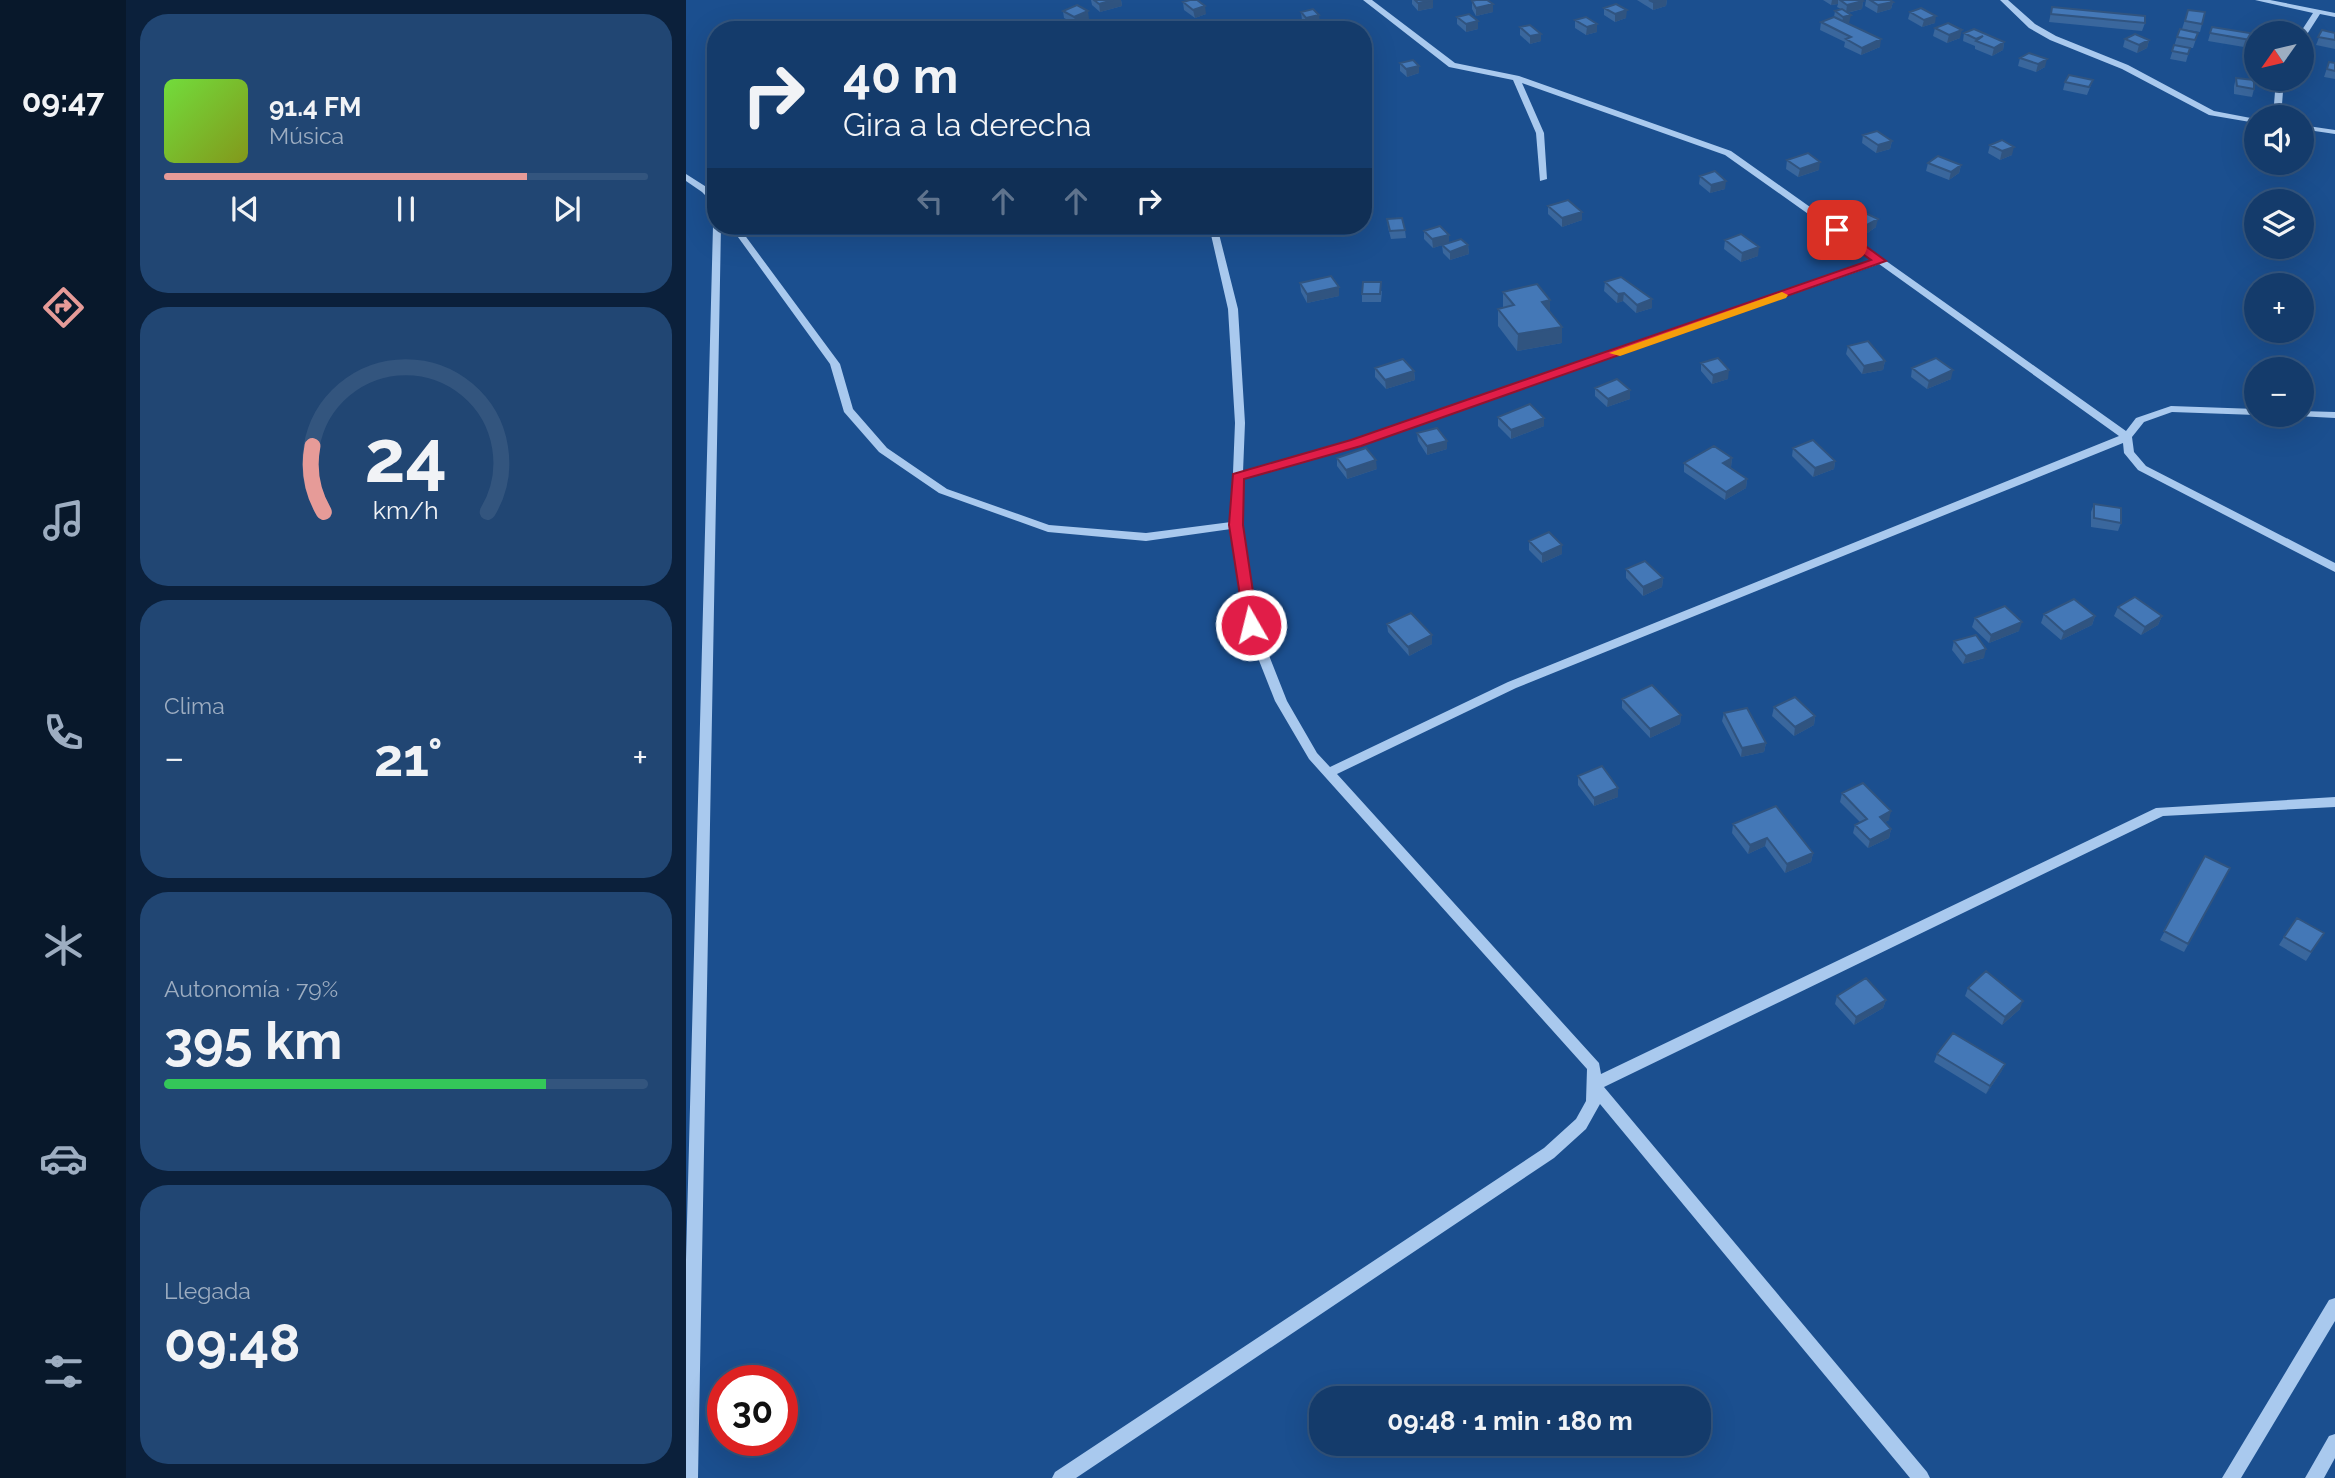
<!DOCTYPE html>
<html lang="es">
<head>
<meta charset="utf-8">
<style>
	:root { --surface:#143b6b; --page:#214673; --text:#f1f3f6; --muted:#9dadc1; --line:#33557e; --accent:#e69b98 }
	body { margin:0; font-family:Raleway,sans-serif; background:var(--page); color:var(--text); height:100vh; display:flex; flex-direction:column; font-size:26px; white-space:nowrap }
	* { box-sizing:border-box; margin:0 }
	p { font-size:23px; color:var(--muted) }
	.icon { flex:none; width:38px; height:38px; fill:none; stroke:currentColor; stroke-width:2; stroke-linecap:round; stroke-linejoin:round }
	.map { position:relative; flex:1; overflow:hidden }
	.side { display:flex; flex-direction:column; gap:14px; padding:14px; background:#0b203b; width:560px }
	.side>* { flex:none }
	.hud { position:absolute; left:21px; top:21px; width:665px; height:214px; border-radius:28px; box-shadow:0 7px 28px #0002,0 0 0 2px var(--line); background:#143b6b; color:var(--text); overflow:hidden }
	.needle { width:46px; rotate:236deg }
	.buttons { position:absolute; left:1558px; top:21px; display:grid; gap:14px }
	.buttons a { display:grid; place-items:center; width:70px; height:70px; border-radius:50%; background:var(--surface); box-shadow:0 7px 28px #0002,0 0 0 2px var(--line); font-size:35px }
	.speed { position:absolute; left:21px; top:1365px; display:flex; gap:14px; font-size:35px; font-weight:700; text-align:center }
	.speed>* { display:grid; place-content:center; width:91px; height:91px; border-radius:50%; background:var(--surface); box-shadow:0 7px 28px #0002,0 0 0 2px var(--line); line-height:1 }
	.speed .limit { border:10px solid #d22; background:#fff; color:#111 }
	.pin { position:absolute; display:grid; place-items:center; width:60px; height:60px; color:#fff; margin:-30px; border-radius:14px; box-shadow:0 4px 10px #0006 }
	.me { position:absolute; width:77px; margin:-38px; rotate:352deg; stroke-linejoin:round; filter:drop-shadow(0 0 5px #0008) }
	.turn { display:flex; align-items:center; gap:24px; height:147px; padding:0 21px; font-size:32px }
	.turn .icon { width:91px; height:91px; stroke-width:2.5 }
	.turn b { display:block; font-size:49px; line-height:60px }
	.lanes { display:flex; align-items:center; height:66px; padding:0 21px; background:#0003; justify-content:center; gap:35px; direction:ltr }
	.lanes .off { opacity:.35 }
	.big { font-size:52px; font-weight:700; line-height:1.1 }
	.side .tile { flex:1; display:flex; flex-direction:column; justify-content:center; gap:10px; min-width:0; padding:0 24px; border-radius:28px; background:var(--page) }
	.side .dial { align-items:center; gap:0 }
	.dial svg { height:182px; overflow:visible; fill:none; stroke:var(--line); stroke-width:7; stroke-linecap:round; text-anchor:middle }
	.dial text { fill:var(--text); stroke:none }
	.song { display:flex; align-items:center; gap:21px }
	.cover { width:84px; height:84px; border-radius:10px; background:linear-gradient(135deg,hsl(100 70% 55%),hsl(70 70% 35%)) }
	.played { height:7px; border-radius:4px; background:linear-gradient(90deg,var(--accent) 75%,var(--line) 75%) }
	.keys { display:flex; justify-content:space-around; direction:ltr }
	.heat { display:flex; justify-content:space-between; align-items:center; font-size:38px; direction:ltr }
	.charge { height:10px; border-radius:5px; background:linear-gradient(90deg,#34c759 79%,var(--line) 0) }
	.trip { position:absolute; left:623px; top:1386px; width:402px; height:70px; border-radius:28px; background:var(--surface); box-shadow:0 7px 28px #0002,0 0 0 2px var(--line); font-weight:700; line-height:70px; text-align:center }
	main { display:flex; flex:1; min-height:0 }
	.tabs { display:flex; flex-direction:column; width:126px; justify-content:space-around; align-items:center; background:#08182b; color:var(--muted) }
	.tabs .icon { width:49px; height:49px }
	.tabs .selected { color:var(--accent) }
	.tabs b { font-size:32px; color:var(--text) }
	.map>svg:first-child { display:block }
</style>
</head>
<body>
<main>
<nav class="tabs">
<b>09:47</b>
<svg class="icon selected" aria-label="directions" viewBox="0 0 24 24"><path d="M12 3l9 9-9 9-9-9zM9 14v-3h6M13 9l2 2-2 2"/></svg>
<svg class="icon" aria-label="music" viewBox="0 0 24 24"><path d="M9 18V5l10-2v13"/><circle cx="6" cy="18" r="3"/><circle cx="16" cy="16" r="3"/></svg>
<svg class="icon" aria-label="phone" viewBox="0 0 24 24"><path d="M5 4h4l2 5-3 2q2 4 5 5l2-3 5 2v4C11 20 4 13 5 4z"/></svg>
<svg class="icon" aria-label="climate" viewBox="0 0 24 24"><path d="M12 3v18M4 7l16 10M4 17L20 7"/></svg>
<svg class="icon" aria-label="car" viewBox="0 0 24 24"><path d="M5 17H2v-5l4-1 3-4h7l3 4 3 1v5h-3M9 17h6M6 11h13"/><circle cx="7" cy="17" r="2"/><circle cx="17" cy="17" r="2"/></svg>
<svg class="icon" aria-label="filters" viewBox="0 0 24 24"><path d="M4 7h16M4 17h16"/><circle cx="9" cy="7" r="2"/><circle cx="15" cy="17" r="2"/></svg>
</nav>
<section class="side">
<div class="tile">
<div class="song"><i class="cover"></i><div><b>91.4 FM</b><p>Música</p></div></div>
<div class="played"></div>
<div class="keys"><svg class="icon" aria-label="previous" viewBox="0 0 24 24"><path d="M18 5L8 12l10 7zM5 5v14"/></svg><svg class="icon" aria-label="pause" viewBox="0 0 24 24"><path d="M8 5v14M16 5v14"/></svg><svg class="icon" aria-label="next" viewBox="0 0 24 24"><path d="M6 5l10 7-10 7zM19 5v14"/></svg></div>
</div>
<div class="tile dial"><svg viewBox="0 0 100 80">
<path d="M14 69A42 42 0 1 1 86 69"/>
<path d="M14 69A42 42 0 0 1 9 40" stroke="#e69b98"/>
<text x="50" y="56" font-size="32" font-weight="700">24</text>
<text x="50" y="72" font-size="11">km/h</text>
</svg></div>
<div class="tile"><p>Clima</p>
<div class="heat"><a>−</a><b class="big">21°</b><a>+</a></div>
</div>
<div class="tile"><p>Autonomía · 79%</p><b class="big">395 km</b><div class="charge"></div></div>
<div class="tile"><p>Llegada</p><b class="big">09:48</b></div>
</section>
<div class="map">
<svg width="1649" height="1478" viewBox="0 0 1649 1478">
	<rect width="100%" height="100%" fill="#1b4f8f"/>
	<g fill="none" stroke-linecap="round" stroke-linejoin="round">
		<path fill="#a9c9ee" fill-rule="evenodd" d="M677,0H686L769,63L833,76L1045,151L1440,431L1450,418L1485,406L1570,409V415L1486,412L1458,422L1446,437L1448,452L1460,466L1649,563V572L1452,470L1438,453L1437,443L830,688L651,774L913,1063L915,1074L1470,808L1649,797V807L1477,816L918,1087L1241,1472L1244,1478H1224L914,1104L900,1129L868,1158L390,1478H366L369,1472L858,1148L890,1119L900,1101L901,1069L623,759L589,701L559,625L545,529L460,541L362,532L253,493L193,452L158,412L144,364L44,226H52L154,364L167,409L201,448L261,489L363,525L460,533L545,522L549,423L542,309L523,226H531L552,309L559,423L557,472L666,441L1187,260L1039,155L836,83L858,133L861,179L854,181L850,133L827,80L763,67ZM1193,264L1433,436L822,682L644,767L631,753L601,701L571,625L555,525L557,479L674,445Z
			M1314,0H1322L1349,24L1370,36L1442,65L1528,111L1570,119V123L1523,115L1436,69L1364,40L1343,28Z
			M1569,0H1584L1649,13V17L1634,14L1618,39H1615L1614,33L1627,13Z
			M1590,79H1598L1595,117H1587Z
			M1615,125L1649,130V134L1615,129Z
			M0,174L22,188L30,197V206L16,192L0,181Z
			M30,224V226H35L12,1478H0V1260L27,226Z
			M1615,411L1649,412V418L1611,416L1610,415H1615Z
			M1649,1298V1321L1555,1478H1536L1643,1300Z
			M1649,1434V1458L1638,1478H1619L1643,1436Z"/>
	</g>
	<path fill="#3a679d" d="M405,0H435L436,6L414,12L406,5Z
		M726,0H747V8L732,11L726,4Z
		M951,0H981L980,6L967,10Z
		M1137,0H1175L1177,1L1176,9L1161,13L1163,23H1161L1194,47L1175,55L1158,47L1159,42L1134,30L1135,22L1148,17L1149,11L1155,9L1151,7L1152,4L1145,5Z
		M1180,0H1204L1207,2L1205,9L1191,13L1179,6Z
		M786,1L807,4V12L790,16L786,9Z
		M497,2L520,14L509,18L498,10Z
		M1366,7L1459,23L1456,31L1363,22Z
		M918,8L940,18L929,22L918,15Z
		M1502,10L1519,12L1514,32L1496,29Z
		M377,11L403,19L390,24L378,18Z
		M615,12L634,23L621,26L616,20Z
		M1224,12L1249,23L1236,27L1222,19Z
		M771,17L792,29L780,32L771,24Z
		M889,20L911,24V32L900,35L889,28Z
		M834,27L855,34V41L844,44L834,35Z
		M1526,27L1570,34V49L1522,41Z
		M1249,28L1274,38L1261,43L1247,36Z
		M1636,30L1649,33V49L1630,45Z
		M1278,33L1318,42L1317,50L1306,56L1289,49V46L1277,41Z
		M1512,33L1507,48H1504L1500,62L1484,59L1491,37Z
		M1439,39L1463,40L1461,48L1451,53L1437,47Z
		M1334,58L1359,67L1350,72L1332,66Z
		M1643,62L1649,63V79L1638,77Z
		M714,63L733,66V73L721,77L714,71Z
		M1550,78L1568,89L1566,97L1548,94V86Z
		M1407,80L1401,95L1377,90L1379,82Z
		M1177,135L1206,141L1204,149L1190,153L1176,143Z
		M1304,145L1326,155L1314,160L1302,153Z
		M1101,160L1133,170L1112,177L1100,169Z
		M1242,163L1275,165L1273,173L1263,180L1240,171Z
		M1014,176L1039,189L1024,193L1013,184Z
		M862,206L896,212V220L876,227L862,214Z
		M1164,217L1190,227L1180,234L1163,226Z
		M701,219L719,230L720,238L705,239L702,228Z
		M738,231L763,243L782,245L783,254L764,260L757,253L756,245L747,248L738,239Z
		M1039,240L1072,256L1055,262L1038,249Z
		M919,282L966,308L950,313L937,301L931,303L918,291Z
		M614,283L653,296L621,303L615,292Z
		M696,291L695,302H676V294Z
		M817,292L864,312L876,343L831,351L812,326V309L817,308Z
		M1162,346L1199,361L1197,370L1176,374L1160,354Z
		M1015,363L1042,379L1026,384L1015,371Z
		M689,368L728,371L729,380L700,389L689,377Z
		M1226,368L1265,379L1241,389L1225,377Z
		M909,388L944,399L921,407L909,396Z
		M812,417L858,426L825,439L812,426Z
		M731,433L761,449L741,455L732,441Z
		M1107,448L1149,461L1148,469L1127,477L1106,456Z
		M651,458L691,469L661,479L651,466Z
		M1046,458L1045,467H1044L1061,479L1060,488L1039,500L998,472V463Z
		M1408,504L1435,523L1432,531L1405,527V512Z
		M843,541L876,554L856,563L843,550Z
		M940,569L977,578L976,587L957,596L940,578Z
		M1432,607L1476,616L1472,625L1455,635L1428,616Z
		M1358,614L1409,616L1406,625L1375,640L1355,623Z
		M1289,618L1333,631L1303,643L1286,627Z
		M701,624L746,644L723,656L702,632Z
		M1268,641L1298,658L1277,664L1266,650Z
		M936,699L995,715L994,724L964,738L936,708Z
		M1088,707L1129,716L1128,725L1108,736L1086,716Z
		M1038,713L1080,743L1078,752L1055,757L1036,721Z
		M892,776L932,788V797L908,806L892,785Z
		M1156,793L1203,820L1199,822L1205,829L1203,838L1182,848L1167,833L1169,825L1174,822L1154,802Z
		M1047,824L1127,853L1125,862L1099,873L1079,846L1062,854L1046,833Z
		M1519,856L1544,868L1498,952L1474,940Z
		M1638,933L1620,961L1593,945L1598,937Z
		M1282,988L1334,1009L1316,1025L1279,996Z
		M1151,996L1200,1000L1197,1008L1168,1025L1149,1004Z
		M1251,1054L1319,1064L1315,1072L1300,1094L1248,1062Z"/>
	<path fill="#305480" d="M427,0H435L436,6L414,12L413,4Z
		M747,0V8L732,11V3Z
		M976,0H981L980,6L967,10V2Z
		M1146,0H1152V4L1145,5Z
		M1177,1L1176,9L1160,13L1161,5Z
		M1207,2L1205,9L1191,13L1192,5Z
		M807,4V12L790,16V8Z
		M519,6L520,14L509,18L507,10Z
		M941,10L940,18L929,22V14Z
		M402,11L403,19L390,24L388,17Z
		M633,15L634,23L621,26L620,18Z
		M1165,15L1163,23L1156,24L1157,17Z
		M1250,16L1249,23L1236,27L1238,20Z
		M792,21V29L780,32V24Z
		M911,24V32L900,35L901,27Z
		M1276,30L1274,38L1261,43L1263,35Z
		M855,34V41L844,44V36Z
		M1195,39L1194,47L1175,55L1176,48Z
		M1463,40L1461,48L1451,53L1453,45Z
		M1318,42L1317,50L1306,56L1308,48Z
		M1361,59L1359,67L1350,72L1352,64Z
		M733,66V73L721,77L720,69Z
		M1206,141L1204,149L1190,153L1192,145Z
		M1328,147L1326,155L1314,160L1316,151Z
		M1134,162L1133,170L1112,177L1114,169Z
		M1275,165L1273,173L1263,180L1265,172Z
		M1040,181L1039,189L1024,193L1025,185Z
		M896,212V220L876,227V218Z
		M1192,219L1190,227L1180,234L1181,225Z
		M763,235V243L747,248L746,239Z
		M782,245L783,254L764,260V252Z
		M1073,247L1072,256L1055,262L1056,253Z
		M653,287V296L621,303V294Z
		M938,293L937,301L931,303L932,294Z
		M966,299V308L950,313L951,305Z
		M864,300V317L856,302Z
		M876,327V343L831,351L832,334Z
		M1199,361L1197,370L1176,374L1178,366Z
		M1043,370L1042,379L1026,384L1027,375Z
		M1267,370L1265,379L1241,389L1243,381Z
		M728,371L729,380L700,389L699,380Z
		M944,390V399L921,407L922,399Z
		M858,418V426L825,439V430Z
		M761,441V449L741,455V446Z
		M1046,458L1045,467L1036,472L1037,463Z
		M690,460L691,469L661,479L660,470Z
		M1149,461L1148,469L1127,477L1129,468Z
		M1061,479L1060,488L1039,500L1040,492Z
		M876,545V554L856,563V554Z
		M977,578L976,587L957,596V587Z
		M1409,616L1406,625L1375,640L1378,632Z
		M1476,616L1472,625L1455,635L1459,627Z
		M1336,622L1333,631L1303,643L1305,635Z
		M746,635V644L723,656L722,647Z
		M1300,649L1298,658L1277,664L1280,656Z
		M995,715L994,724L964,738V729Z
		M1129,716L1128,725L1108,736L1109,727Z
		M1080,743L1078,752L1055,757L1056,748Z
		M932,788V797L908,806V798Z
		M1205,811L1203,820L1191,826L1194,817Z
		M1205,829L1203,838L1182,848L1184,840Z
		M1081,838L1079,846L1062,854L1064,845Z
		M1127,853L1125,862L1099,873L1101,864Z
		M1200,1000L1197,1008L1168,1025L1170,1017Z
		M1337,1001L1334,1009L1316,1025L1319,1017Z
		M1319,1064L1315,1072L1300,1094L1304,1086Z"/>
	<path fill="#4478b7" stroke="#305480" stroke-width="2" d="M408,0H427L413,4Z
		M504,0H511L519,6L507,10L497,2Z
		M729,0H747L732,3Z
		M790,0H801L807,4L790,8L786,1Z
		M963,0H976L967,2Z
		M1154,0H1175L1177,1L1161,5Z
		M1184,0H1204L1207,2L1192,5Z
		M930,4L941,10L929,14L918,8Z
		M391,5L402,11L388,17L377,11Z
		M1366,7L1459,16V23L1365,14Z
		M1235,8L1250,16L1238,20L1224,12Z
		M627,9L633,15L620,18L615,12Z
		M1156,9L1165,15L1157,17L1149,11Z
		M1502,10L1519,12L1516,24L1499,21Z
		M783,14L792,21L780,24L771,17Z
		M900,17L911,24L901,27L889,20Z
		M1148,17L1195,39L1176,48L1160,39L1165,37L1135,22Z
		M1262,23L1276,30L1263,35L1249,28Z
		M844,25L855,34L844,36L834,27Z
		M1526,27L1570,34V41L1524,33Z
		M1288,29L1318,42L1308,48L1290,41L1297,36L1290,39L1278,33Z
		M1494,29L1512,33L1509,40L1491,37Z
		M1636,30L1649,33V40L1632,37Z
		M1449,34L1463,40L1453,45L1439,39Z
		M1488,45L1504,48L1502,54L1486,51Z
		M1343,53L1361,59L1352,64L1334,58Z
		M727,60L733,66L720,69L714,63Z
		M1643,62L1649,63V71L1641,69Z
		M1383,75L1407,80L1403,87L1379,82Z
		M1550,78L1568,80V89L1551,86Z
		M1191,131L1206,141L1192,145L1177,135Z
		M1316,140L1328,147L1316,151L1304,145Z
		M1122,153L1134,162L1114,169L1101,160Z
		M1252,156L1275,165L1265,172L1242,163Z
		M1029,171L1040,181L1025,185L1014,176Z
		M882,200L896,212L876,218L862,206Z
		M1175,211L1192,219L1181,225L1164,217Z
		M716,218L719,230L704,231L701,219Z
		M754,226L763,235L746,239L738,231Z
		M1055,234L1073,247L1056,253L1039,240Z
		M775,239L782,245L764,252L756,245Z
		M645,276L653,287L621,294L614,283Z
		M935,277L966,299L951,305L938,293L932,294L919,282Z
		M677,282H695L694,294H676Z
		M851,284L864,300L856,302L876,327L832,334L812,309L828,305L817,292Z
		M1182,341L1199,361L1178,366L1162,346Z
		M1032,358L1043,370L1027,375L1015,363Z
		M1250,358L1267,370L1243,381L1226,368Z
		M717,359L728,371L699,380L689,368Z
		M931,379L944,390L922,399L909,388Z
		M844,404L858,418L825,430L812,417Z
		M751,428L761,441L741,446L731,433Z
		M1127,440L1149,461L1129,468L1107,448Z
		M1028,446L1046,458L1037,463L1061,479L1040,492L998,463Z
		M680,448L690,460L660,470L651,458Z
		M1408,504L1435,508V523L1408,518Z
		M863,532L876,545L856,554L843,541Z
		M959,561L977,578L957,587L940,569Z
		M1449,597L1476,616L1459,627L1432,607Z
		M1388,599L1409,616L1378,632L1358,614Z
		M1319,606L1336,622L1305,635L1289,618Z
		M725,613L746,635L722,647L701,624Z
		M1290,635L1300,649L1280,656L1268,641Z
		M966,685L995,715L964,729L936,699Z
		M1109,697L1129,716L1109,727L1088,707Z
		M1061,708L1080,743L1056,748L1038,713Z
		M916,766L932,788L908,798L892,776Z
		M1177,783L1205,811L1194,817L1205,829L1184,840L1169,825L1181,819L1156,793Z
		M1090,806L1127,853L1101,864L1081,838L1064,845L1047,824Z
		M1519,856L1544,868L1502,944L1478,931Z
		M1611,918L1638,933L1625,952L1598,937Z
		M1300,971L1337,1001L1319,1017L1282,988Z
		M1180,978L1200,1000L1170,1017L1151,996Z
		M1267,1033L1319,1064L1304,1086L1251,1054Z"/>
	<path fill="#e11d48" stroke="#92132f" stroke-width="2" d="M1147,228H1155L1200,261L675,446L558,479L557,525L572,625L570,628H559L543,525L547,474L665,440L1185,260L1147,233Z"/>
	<path fill="#f59e0b" d="M1096,292L1102,295L1100,298L934,356L923,353Z"/>
</svg>
<div class="buttons">
<a><svg class="needle" viewBox="-14 -14 28 28"><path d="M0-13l5 13h-10z" fill="#e53935"/><path d="M0 13l5-13h-10z" fill="#9dadc1"/></svg></a>
<a><svg class="icon" aria-label="sound" viewBox="0 0 24 24"><path d="M4 9h4l5-4v14l-5-4H4zM17 9q2 3 0 6"/></svg></a>
<a><svg class="icon" aria-label="layers" viewBox="0 0 24 24"><path d="M12 4l9 5-9 5-9-5zM3 14l9 5 9-5"/></svg></a>
<a>+</a>
<a>−</a>
</div>
<div class="speed"><div class="limit">30</div></div>
<div class="pin" style="left:1151px;top:230px;background:#d93025"><svg class="icon" aria-label="arrive" viewBox="0 0 24 24"><path d="M6 21V4h12l-3 4 3 4H6"/></svg></div>
<svg class="me" style="left:565px;top:625px" viewBox="-20 -20 40 40"><circle r="17" fill="#e11d48" stroke="#fff" stroke-width="3"/><path d="M0-11L8 9 0 5-8 9z" fill="#fff"/></svg>
<div class="trip">09:48 · 1 min · 180 m</div>
<div class="hud">
<div class="turn"><svg class="icon" aria-label="right" viewBox="0 0 24 24"><path d="M7 20v-9h11M14 6l5 5-5 5"/></svg><div><b>40 m</b>Gira a la derecha</div></div>
<div class="lanes"><svg class="icon off" aria-label="left" viewBox="0 0 24 24"><path d="M17 20v-9H6M10 6l-5 5 5 5"/></svg><svg class="icon off" aria-label="ahead" viewBox="0 0 24 24"><path d="M12 20V5M6 11l6-6 6 6"/></svg><svg class="icon off" aria-label="ahead" viewBox="0 0 24 24"><path d="M12 20V5M6 11l6-6 6 6"/></svg><svg class="icon" aria-label="right" viewBox="0 0 24 24"><path d="M7 20v-9h11M14 6l5 5-5 5"/></svg></div>
</div>
</div>
</main>
</body>
</html>
